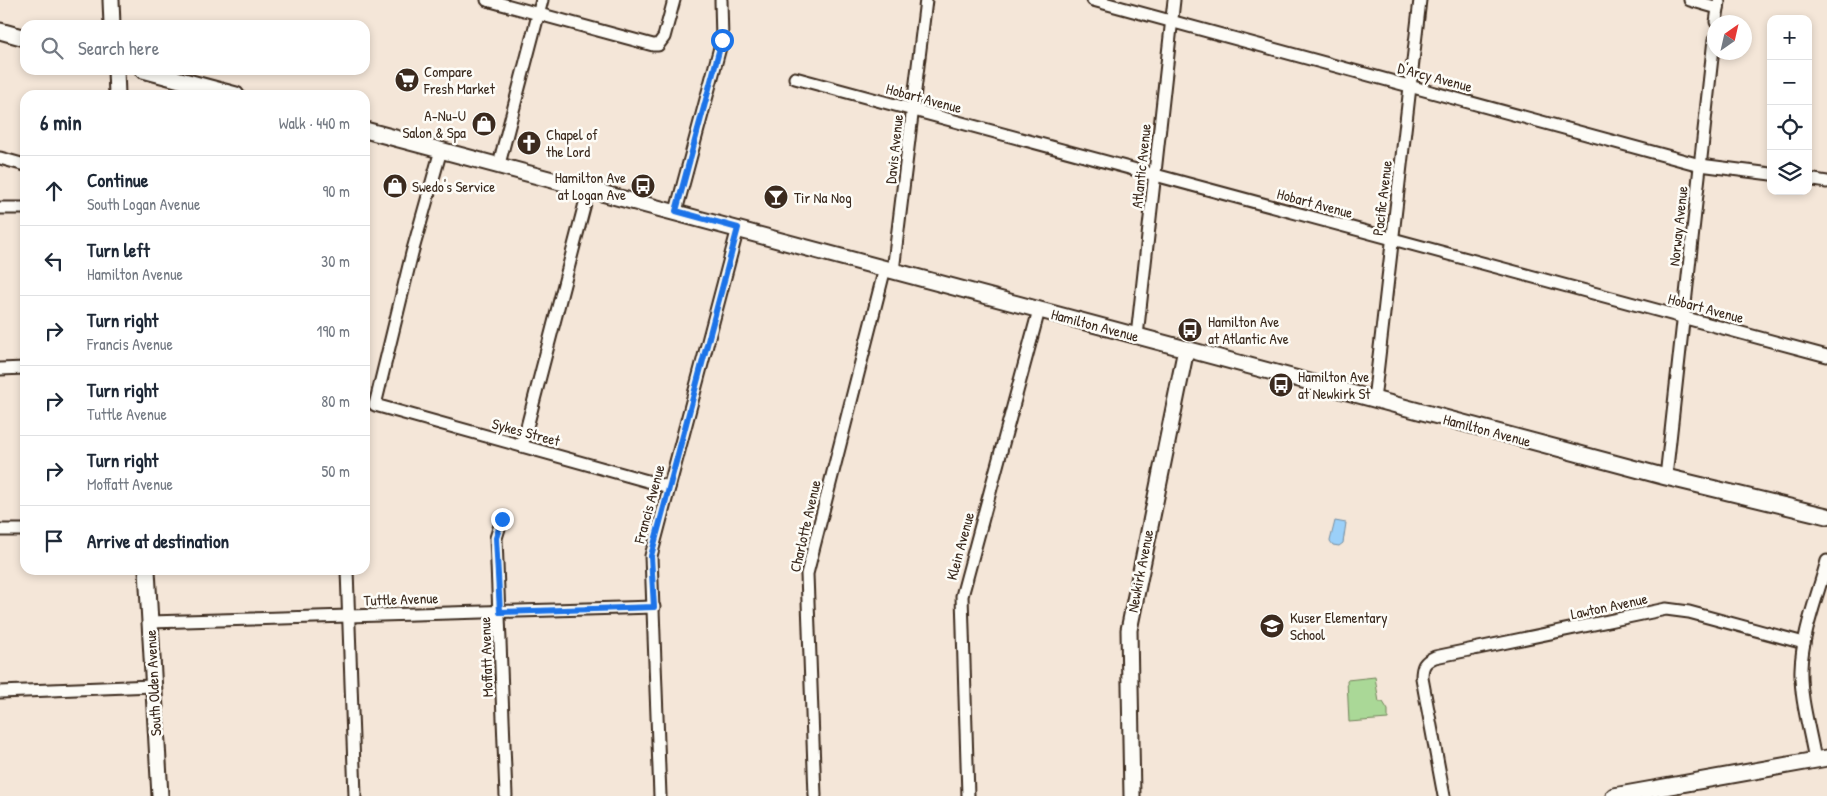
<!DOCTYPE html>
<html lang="en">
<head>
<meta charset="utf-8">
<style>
  body { margin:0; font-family:"Patrick Hand",sans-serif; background:#f6f6f7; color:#1f2937 }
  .controls { position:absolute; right:15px; top:15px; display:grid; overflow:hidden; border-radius:10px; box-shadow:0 2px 8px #0003 }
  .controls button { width:45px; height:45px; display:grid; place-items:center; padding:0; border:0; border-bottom:1px solid #e0e1e3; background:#fff; color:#1f2937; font:25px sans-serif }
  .compass { position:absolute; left:1707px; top:15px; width:45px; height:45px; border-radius:50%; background:#fff; box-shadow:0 2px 8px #0003; rotate:34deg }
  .stop { position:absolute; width:15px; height:15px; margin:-11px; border:4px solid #1a73e8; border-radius:50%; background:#fff }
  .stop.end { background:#1a73e8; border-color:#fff; box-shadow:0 1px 5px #0008 }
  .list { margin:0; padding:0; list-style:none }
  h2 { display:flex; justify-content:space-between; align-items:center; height:65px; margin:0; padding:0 20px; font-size:21px }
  h2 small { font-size:16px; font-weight:400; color:#747a83 }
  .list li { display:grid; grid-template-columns:32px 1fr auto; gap:15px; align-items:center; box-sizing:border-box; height:70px; padding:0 20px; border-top:1px solid #e0e1e3 }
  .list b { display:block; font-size:19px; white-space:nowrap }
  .list p { margin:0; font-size:16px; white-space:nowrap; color:#747a83 }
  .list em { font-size:16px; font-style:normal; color:#747a83 }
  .icon { flex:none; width:28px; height:28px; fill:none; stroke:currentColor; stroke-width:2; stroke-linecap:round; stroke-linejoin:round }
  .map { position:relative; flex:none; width:1827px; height:796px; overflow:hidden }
  .search { position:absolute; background:#fff; box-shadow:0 2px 8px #0003; left:20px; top:20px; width:350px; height:55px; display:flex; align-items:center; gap:12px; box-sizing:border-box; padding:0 18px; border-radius:15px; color:#747a83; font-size:19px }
  .panel { position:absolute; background:#fff; box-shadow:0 2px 8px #0003; left:20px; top:90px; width:350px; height:485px; border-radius:15px }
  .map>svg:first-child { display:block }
  .green { fill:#aad897; stroke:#72815a }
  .water { fill:#9bd0f9; stroke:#758ea1 }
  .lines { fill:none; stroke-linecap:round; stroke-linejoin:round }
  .street-casing { stroke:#3b2a1e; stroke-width:15 }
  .secondary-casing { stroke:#3b2a1e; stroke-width:19 }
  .street { stroke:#fdfcf7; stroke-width:11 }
  .secondary { stroke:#fdfcf7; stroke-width:15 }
  .route { stroke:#1a73e8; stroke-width:6 }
  .labels { text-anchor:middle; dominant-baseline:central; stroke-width:5; stroke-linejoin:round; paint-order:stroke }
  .poi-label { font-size:15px; fill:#3b2a1e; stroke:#fdfcf7; text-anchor:start }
  .street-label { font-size:15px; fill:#3b2a1e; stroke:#fdfcf7 }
</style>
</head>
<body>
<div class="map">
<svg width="1827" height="796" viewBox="0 0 1827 796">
  <rect width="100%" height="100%" fill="#f4e6d8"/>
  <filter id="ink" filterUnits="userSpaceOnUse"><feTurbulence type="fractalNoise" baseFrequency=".02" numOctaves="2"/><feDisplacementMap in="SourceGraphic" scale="10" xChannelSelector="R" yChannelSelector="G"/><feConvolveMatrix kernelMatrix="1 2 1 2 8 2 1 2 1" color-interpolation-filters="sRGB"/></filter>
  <g filter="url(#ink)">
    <path class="green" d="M1375,677L1379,702H1383L1388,710V719L1349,722L1347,680Z"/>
    <path class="water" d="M1335,521L1346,523L1343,543L1339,546L1333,545L1330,541Z"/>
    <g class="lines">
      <defs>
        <g id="street">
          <path d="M487,0L653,45H658L664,37L674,0"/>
          <path d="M1093,0L1700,165L1771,174"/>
          <path d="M1690,0L1718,8"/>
          <path d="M1716,22L1719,2"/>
          <path d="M795,78L1827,356"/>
          <path d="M441,150L412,253L375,405L669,487"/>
          <path d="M0,158L25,165"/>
          <path d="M499,164L542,0"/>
          <path d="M1808,179L1827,182"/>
          <path d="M0,208H25"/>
          <path d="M676,211L722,40L721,0"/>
          <path d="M893,271L926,0"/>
          <path d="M1137,336L1174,0"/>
          <path d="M0,369L25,368"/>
          <path d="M1374,400L1420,0"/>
          <path d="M522,446L589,188"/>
          <path d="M1666,477L1714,39"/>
          <path d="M502,519L496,538L506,796"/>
          <path d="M0,530H25"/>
          <path d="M347,570L355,796"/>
          <path d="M150,622L654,607"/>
          <path d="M0,692L153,686"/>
          <path d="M1815,760C1810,730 1800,699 1801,669C1802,633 1818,595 1827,561"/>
          <path d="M660,796L651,556L738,228"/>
          <path d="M815,796L807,574L885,268"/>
          <path d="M968,796L962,596L1039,310"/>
          <path d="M1444,796L1422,678C1422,666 1424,662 1435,657L1666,609L1689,612L1804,643"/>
        </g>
        <g id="secondary">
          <path d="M111,0L112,25"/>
          <path d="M0,31L25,38"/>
          <path d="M116,70L117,95"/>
          <path d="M143,70L236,95"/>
          <path d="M365,130L1666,477L1827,516"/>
          <path d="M147,570L160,796"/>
          <path d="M1132,796L1129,630L1186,349"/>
          <path d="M1614,796L1827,758"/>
        </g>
      </defs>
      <use href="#street" class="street-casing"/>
      <use href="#secondary" class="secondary-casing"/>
      <use href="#street" class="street"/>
      <use href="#secondary" class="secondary"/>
    </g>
  </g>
  <g class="lines" filter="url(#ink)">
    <path class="route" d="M502,519L496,538L500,612L654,607L651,556L738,228L676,211L722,40"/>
  </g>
  <defs>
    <symbol id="supermarket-disc" viewBox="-11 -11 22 22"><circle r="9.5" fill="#3b2a1e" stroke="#fdfcf7"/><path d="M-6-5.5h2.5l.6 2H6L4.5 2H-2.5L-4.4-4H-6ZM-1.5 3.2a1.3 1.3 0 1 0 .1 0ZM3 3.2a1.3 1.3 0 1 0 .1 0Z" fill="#fff"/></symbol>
    <symbol id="shop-disc" viewBox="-11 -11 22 22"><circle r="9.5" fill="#3b2a1e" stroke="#fdfcf7"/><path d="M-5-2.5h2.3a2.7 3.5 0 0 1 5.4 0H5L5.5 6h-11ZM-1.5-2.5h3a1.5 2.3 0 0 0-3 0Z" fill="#fff"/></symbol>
    <symbol id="church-disc" viewBox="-11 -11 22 22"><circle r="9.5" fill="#3b2a1e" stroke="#fdfcf7"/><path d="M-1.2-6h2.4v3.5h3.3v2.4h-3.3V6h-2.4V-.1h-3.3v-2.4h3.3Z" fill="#fff"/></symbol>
    <symbol id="bus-disc" viewBox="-11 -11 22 22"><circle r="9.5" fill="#3b2a1e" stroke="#fdfcf7"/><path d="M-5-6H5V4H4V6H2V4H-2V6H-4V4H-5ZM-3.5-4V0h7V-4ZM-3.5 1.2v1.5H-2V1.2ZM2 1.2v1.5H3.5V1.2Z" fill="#fff"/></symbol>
    <symbol id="bar-disc" viewBox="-11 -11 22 22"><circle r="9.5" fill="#3b2a1e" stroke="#fdfcf7"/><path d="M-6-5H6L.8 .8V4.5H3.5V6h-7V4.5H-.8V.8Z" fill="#fff"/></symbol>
    <symbol id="school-disc" viewBox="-11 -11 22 22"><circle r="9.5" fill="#3b2a1e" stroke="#fdfcf7"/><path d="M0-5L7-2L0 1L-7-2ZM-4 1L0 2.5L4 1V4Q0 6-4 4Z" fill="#fff"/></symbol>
  </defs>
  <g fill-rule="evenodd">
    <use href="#supermarket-disc" x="393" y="66" width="28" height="28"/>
    <use href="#shop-disc" x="470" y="110" width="28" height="28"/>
    <use href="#church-disc" x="515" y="129" width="28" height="28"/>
    <use href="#shop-disc" x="381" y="172" width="28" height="28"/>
    <use href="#bus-disc" x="629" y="172" width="28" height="28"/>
    <use href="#bar-disc" x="762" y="183" width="28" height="28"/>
    <use href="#bus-disc" x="1176" y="316" width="28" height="28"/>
    <use href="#bus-disc" x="1267" y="371" width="28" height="28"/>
    <use href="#school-disc" x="1258" y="612" width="28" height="28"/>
  </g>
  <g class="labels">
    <g class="poi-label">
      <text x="424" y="71">Compare<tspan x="424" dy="17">Fresh Market</tspan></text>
      <text x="466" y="115" text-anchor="end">A-Nu-U<tspan x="466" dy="17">Salon &amp; Spa</tspan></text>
      <text x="546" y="134">Chapel of<tspan x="546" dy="17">the Lord</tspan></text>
      <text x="626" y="177" text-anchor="end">Hamilton Ave<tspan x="626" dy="17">at Logan Ave</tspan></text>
      <text x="412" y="186">Swedo's Service</text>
      <text x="794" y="197">Tir Na Nog</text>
      <text x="1208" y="321">Hamilton Ave<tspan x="1208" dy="17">at Atlantic Ave</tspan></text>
      <text x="1298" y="376">Hamilton Ave<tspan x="1298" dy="17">at Newkirk St</tspan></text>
      <text x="1290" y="617">Kuser Elementary<tspan x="1290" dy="17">School</tspan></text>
    </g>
    <g class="street-label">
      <text transform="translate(1435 77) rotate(15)">D'Arcy Avenue</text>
      <text transform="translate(924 98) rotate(15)">Hobart Avenue</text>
      <text transform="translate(894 149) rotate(-84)">Davis Avenue</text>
      <text transform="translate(1141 166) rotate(-84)">Atlantic Avenue</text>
      <text transform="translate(1382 198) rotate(-83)">Pacific Avenue</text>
      <text transform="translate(1315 203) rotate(15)">Hobart Avenue</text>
      <text transform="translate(1678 226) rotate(-84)">Norway Avenue</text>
      <text transform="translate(1706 308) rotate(15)">Hobart Avenue</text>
      <text transform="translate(1095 325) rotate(15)">Hamilton Avenue</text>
      <text transform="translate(1487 430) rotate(15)">Hamilton Avenue</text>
      <text transform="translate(526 432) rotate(15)">Sykes Street</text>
      <text transform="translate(649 504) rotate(-75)">Francis Avenue</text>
      <text transform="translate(805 526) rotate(-77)">Charlotte Avenue</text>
      <text transform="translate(960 546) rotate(-75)">Klein Avenue</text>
      <text transform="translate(1140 571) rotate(-79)">Newkirk Avenue</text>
      <text transform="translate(401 599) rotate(-2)">Tuttle Avenue</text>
      <text transform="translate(1609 606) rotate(-12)">Lawton Avenue</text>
      <text transform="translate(486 657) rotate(-92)">Moffatt Avenue</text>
      <text transform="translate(153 683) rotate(-93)">South Olden Avenue</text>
    </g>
  </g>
</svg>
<div class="controls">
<button>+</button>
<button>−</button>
<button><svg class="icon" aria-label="locate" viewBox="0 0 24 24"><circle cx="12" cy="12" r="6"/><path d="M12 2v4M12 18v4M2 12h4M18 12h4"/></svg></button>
<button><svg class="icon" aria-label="layers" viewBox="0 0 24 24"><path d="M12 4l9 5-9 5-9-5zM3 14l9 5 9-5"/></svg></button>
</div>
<svg class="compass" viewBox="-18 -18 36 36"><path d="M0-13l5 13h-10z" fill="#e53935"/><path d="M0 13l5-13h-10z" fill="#747a83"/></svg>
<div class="stop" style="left:722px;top:40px"></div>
<div class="stop end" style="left:502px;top:519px"></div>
<div class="search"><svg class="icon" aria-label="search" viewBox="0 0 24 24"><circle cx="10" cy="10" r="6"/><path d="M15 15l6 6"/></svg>Search here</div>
<section class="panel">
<h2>6 min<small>Walk · 440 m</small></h2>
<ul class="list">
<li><svg class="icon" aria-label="ahead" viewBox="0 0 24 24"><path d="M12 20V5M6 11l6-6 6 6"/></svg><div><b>Continue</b><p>South Logan Avenue</p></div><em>90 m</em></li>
<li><svg class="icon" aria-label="left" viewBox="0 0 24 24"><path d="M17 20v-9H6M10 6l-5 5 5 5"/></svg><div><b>Turn left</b><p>Hamilton Avenue</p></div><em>30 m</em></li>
<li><svg class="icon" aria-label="right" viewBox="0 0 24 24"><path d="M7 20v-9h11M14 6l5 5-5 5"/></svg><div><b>Turn right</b><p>Francis Avenue</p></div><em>190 m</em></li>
<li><svg class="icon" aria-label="right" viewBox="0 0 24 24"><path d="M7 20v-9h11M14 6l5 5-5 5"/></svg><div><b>Turn right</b><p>Tuttle Avenue</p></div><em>80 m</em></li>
<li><svg class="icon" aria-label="right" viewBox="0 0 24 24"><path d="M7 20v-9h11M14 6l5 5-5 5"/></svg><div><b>Turn right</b><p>Moffatt Avenue</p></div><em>50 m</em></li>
<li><svg class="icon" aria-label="arrive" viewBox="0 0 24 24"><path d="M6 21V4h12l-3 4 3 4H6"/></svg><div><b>Arrive at destination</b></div></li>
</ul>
</section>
</div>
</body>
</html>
